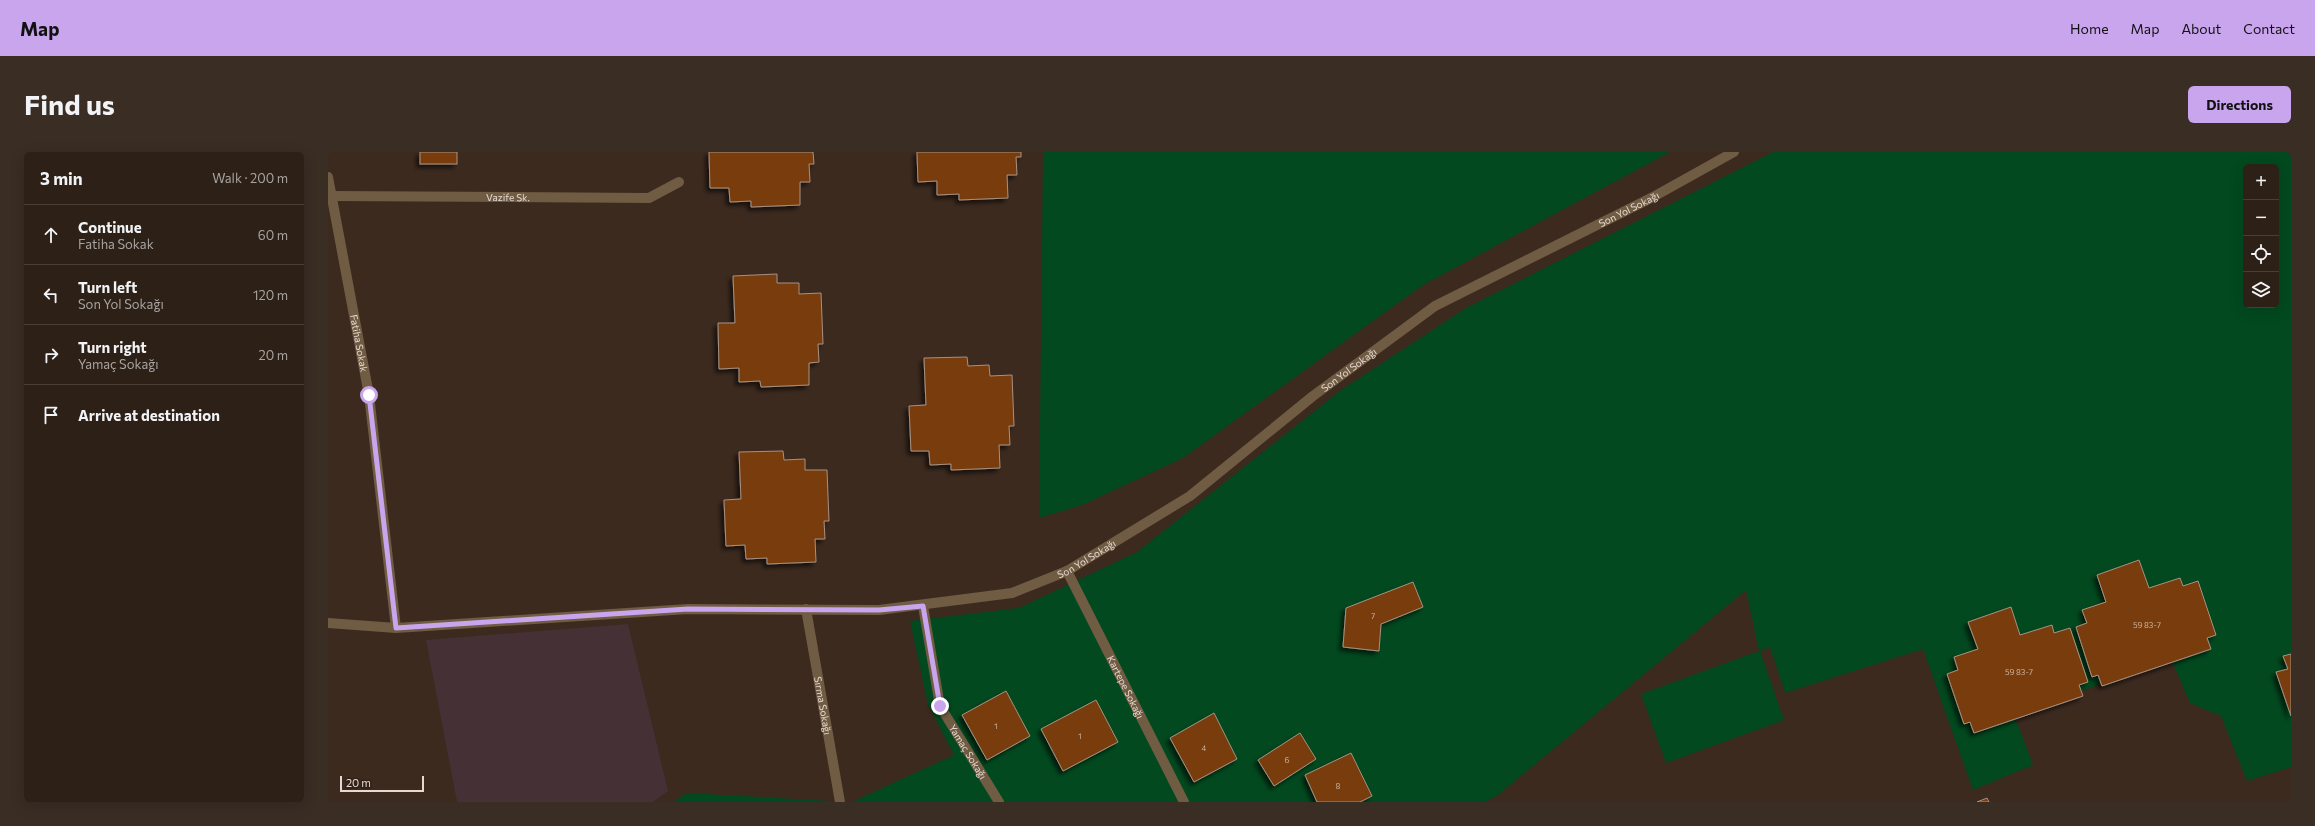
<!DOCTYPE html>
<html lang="en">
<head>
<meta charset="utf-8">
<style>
  body { margin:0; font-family:Commissioner,sans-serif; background:#392d24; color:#f1f3f6 }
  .controls { position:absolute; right:12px; top:12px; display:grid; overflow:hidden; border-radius:6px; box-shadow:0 4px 16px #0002 }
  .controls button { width:36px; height:36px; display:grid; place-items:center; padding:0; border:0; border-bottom:1px solid #483e36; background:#2d2017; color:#f1f3f6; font:20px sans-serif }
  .scale { position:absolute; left:12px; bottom:10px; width:84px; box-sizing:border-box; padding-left:4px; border:2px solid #e5d9d2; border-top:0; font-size:11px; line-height:14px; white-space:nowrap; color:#e5d9d2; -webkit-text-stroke:3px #322116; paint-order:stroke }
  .stop { position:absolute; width:12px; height:12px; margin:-9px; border:3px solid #c9a5ee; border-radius:50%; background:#fff }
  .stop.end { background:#c9a5ee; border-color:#fff; box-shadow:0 1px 4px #0008 }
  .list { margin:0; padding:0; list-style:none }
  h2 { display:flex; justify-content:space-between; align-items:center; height:52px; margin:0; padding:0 16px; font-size:17px }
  h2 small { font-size:13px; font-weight:400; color:#a7a3a1 }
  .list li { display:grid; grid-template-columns:26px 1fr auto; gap:12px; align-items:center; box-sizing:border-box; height:60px; padding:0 16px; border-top:1px solid #483e36 }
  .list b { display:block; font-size:15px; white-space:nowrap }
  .list p { margin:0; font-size:13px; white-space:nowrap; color:#a7a3a1 }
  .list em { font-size:13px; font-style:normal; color:#a7a3a1 }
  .icon { flex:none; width:22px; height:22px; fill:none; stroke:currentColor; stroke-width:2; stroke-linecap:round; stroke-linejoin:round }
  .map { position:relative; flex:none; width:1963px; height:650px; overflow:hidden; border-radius:6px }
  header { display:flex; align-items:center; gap:24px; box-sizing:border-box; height:56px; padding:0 20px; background:#c9a5ee; color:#111 }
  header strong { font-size:19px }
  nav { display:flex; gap:22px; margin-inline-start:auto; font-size:14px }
  .intro { display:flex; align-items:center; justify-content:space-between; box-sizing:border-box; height:96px; padding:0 24px }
  h1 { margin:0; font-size:28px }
  .button { padding:10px 18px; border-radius:6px; background:#c9a5ee; color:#111; font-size:14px; font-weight:700 }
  main { display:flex; gap:24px; padding:0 24px }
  aside { flex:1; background:#2d2017; border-radius:6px; box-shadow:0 4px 16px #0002 }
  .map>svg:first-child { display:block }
  .industrial { fill:#443035 }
  .green { fill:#02491f; fill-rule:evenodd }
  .building { fill:#793c0b; stroke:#a79183; filter:url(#shadow) }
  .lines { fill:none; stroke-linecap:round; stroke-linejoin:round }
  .street { stroke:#705b43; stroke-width:10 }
  .route { stroke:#c9a5ee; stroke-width:5 }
  .labels { text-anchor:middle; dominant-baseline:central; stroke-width:4; stroke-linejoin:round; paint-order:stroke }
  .number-label { font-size:8px; fill:#cab2a0 }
  .street-label { font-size:10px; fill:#e5d9d2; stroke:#322116 }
</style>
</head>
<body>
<header>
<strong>Map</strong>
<nav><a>Home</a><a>Map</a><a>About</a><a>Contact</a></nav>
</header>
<div class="intro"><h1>Find us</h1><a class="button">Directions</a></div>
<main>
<aside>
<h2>3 min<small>Walk · 200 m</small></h2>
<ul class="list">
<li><svg class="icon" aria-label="ahead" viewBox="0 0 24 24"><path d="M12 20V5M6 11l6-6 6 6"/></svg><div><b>Continue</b><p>Fatiha Sokak</p></div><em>60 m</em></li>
<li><svg class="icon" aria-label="left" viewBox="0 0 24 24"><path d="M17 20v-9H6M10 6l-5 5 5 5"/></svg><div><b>Turn left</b><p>Son Yol Sokağı</p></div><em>120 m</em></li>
<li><svg class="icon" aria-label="right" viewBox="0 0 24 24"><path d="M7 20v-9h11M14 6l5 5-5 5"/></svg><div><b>Turn right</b><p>Yamaç Sokağı</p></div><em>20 m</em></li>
<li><svg class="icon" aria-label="arrive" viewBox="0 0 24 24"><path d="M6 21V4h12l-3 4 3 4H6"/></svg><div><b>Arrive at destination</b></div></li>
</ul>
</aside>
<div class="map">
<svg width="1963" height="650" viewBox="0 0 1963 650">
  <defs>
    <filter id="shadow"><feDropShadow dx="-3.5" dy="3.5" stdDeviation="2" flood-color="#0009"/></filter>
  </defs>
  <rect width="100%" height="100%" fill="#3c2a1f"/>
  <path class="industrial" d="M300,472L340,639L325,650H129L98,488Z"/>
  <g class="green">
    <path d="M715,0H1342L1095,133L855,306L754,353L711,366Z"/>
    <path d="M1445,0H1963V615L1919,629L1893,564L1862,551L1843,507L1686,563L1705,613L1645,638L1595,497L1457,541L1442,495L1432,499L1456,568L1338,611L1313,542L1431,499L1418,438L1170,643L1157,650H524L626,603L600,553L582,469L691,456L809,400L1013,238L1138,156ZM1918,15H1948V153H1918Z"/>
    <path d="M359,641L522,650H345Z"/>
  </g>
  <g class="building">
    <rect x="92" y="0" width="37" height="12"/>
    <path d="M381,0H485L486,12H481L482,30H472V53L423,55V49L402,50L401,36H382Z"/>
    <path d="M589,0H693V5H688L689,23H679L680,46L631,48V42L609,43V29L590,30Z"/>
    <path d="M449,122V131H471V142L493,141L495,192H490L491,210L481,211V233L433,235L432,229L411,230V216L391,217L390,171H407L405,124Z"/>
    <path d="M639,205L640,214L661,213L662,224L684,223L686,274H681L682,293H671L672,316L623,318V312L602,313L601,299H583L581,254L598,253L596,206Z"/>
    <path d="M455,299L456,308L477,307V318H499L501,369H496L497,387H487L488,410L439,412V406L418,407L417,393L398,394L396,348L413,347L411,300Z"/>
    <path d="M1811,408L1821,436L1852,426L1855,434L1870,429L1888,483L1879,486L1883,497L1774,534L1770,523L1764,525L1748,475L1759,471L1754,458L1778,450L1769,423Z"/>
    <path d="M1085,430L1095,455L1053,472L1051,499L1015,495L1018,456Z"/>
    <path d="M1683,455L1692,483L1724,473L1726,481L1742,476L1760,530L1751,533L1755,544L1646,581L1642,570L1636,572L1619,522L1630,518L1626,505L1650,497L1640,470Z"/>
    <path d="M1963,502V564L1948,520L1960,517L1955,504Z"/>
    <path d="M678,539L702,584L659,608L634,563Z"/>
    <path d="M768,548L790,590L735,619L713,577Z"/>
    <path d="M886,561L909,607L866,630L842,586Z"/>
    <path d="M972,581L988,607L946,634L930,608Z"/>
    <path d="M1023,601L1044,644L1032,650H989L977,623Z"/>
    <path d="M1659,646L1661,650H1649Z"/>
  </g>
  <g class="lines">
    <g class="street">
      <path id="s1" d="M0,25L41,243L68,476"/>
      <path id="s2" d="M4,44L321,46L351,30"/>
      <path id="s3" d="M739,419L856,650"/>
      <path id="s4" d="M595,454L612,554L671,650"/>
      <path id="s5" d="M478,457L512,650"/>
      <path id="s6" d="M0,471L68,476L360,457L551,458L684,441L739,419L862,344L985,244L1107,154L1325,45L1406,0"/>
    </g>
  </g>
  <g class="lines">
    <path class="route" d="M41,243L68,476L360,457L551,458L595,454L612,554"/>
  </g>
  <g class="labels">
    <g class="number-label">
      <text x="1045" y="464">7</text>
      <text x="1819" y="473">59 83-7</text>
      <text x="1691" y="520">59 83-7</text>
      <text x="668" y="574">1</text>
      <text x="752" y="584">1</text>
      <text x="876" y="596">4</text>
      <text x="959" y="608">6</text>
      <text x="1010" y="634">8</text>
    </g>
    <g class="street-label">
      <text stroke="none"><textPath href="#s2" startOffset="176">Vazife Sk.</textPath></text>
      <text stroke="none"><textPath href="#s6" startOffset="1416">Son Yol Sokağı</textPath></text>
      <text stroke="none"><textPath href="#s1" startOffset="169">Fatiha Sokak</textPath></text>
      <text stroke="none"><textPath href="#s6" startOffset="1092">Son Yol Sokağı</textPath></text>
      <text stroke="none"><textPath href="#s6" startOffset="768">Son Yol Sokağı</textPath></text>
      <text stroke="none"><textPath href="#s3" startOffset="130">Kartepe Sokağı</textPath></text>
      <text stroke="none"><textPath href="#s5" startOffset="98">Sırma Sokağı</textPath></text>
      <text stroke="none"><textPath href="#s4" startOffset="155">Yamaç Sokağı</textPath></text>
    </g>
  </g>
</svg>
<div class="controls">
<button>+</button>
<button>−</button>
<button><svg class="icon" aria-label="locate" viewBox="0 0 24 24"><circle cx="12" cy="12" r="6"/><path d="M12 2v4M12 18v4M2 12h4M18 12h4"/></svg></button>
<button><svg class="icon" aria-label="layers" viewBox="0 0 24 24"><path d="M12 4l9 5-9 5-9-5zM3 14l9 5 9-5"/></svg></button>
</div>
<div class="scale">20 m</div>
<div class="stop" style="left:41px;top:243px"></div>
<div class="stop end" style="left:612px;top:554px"></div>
</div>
</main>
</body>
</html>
